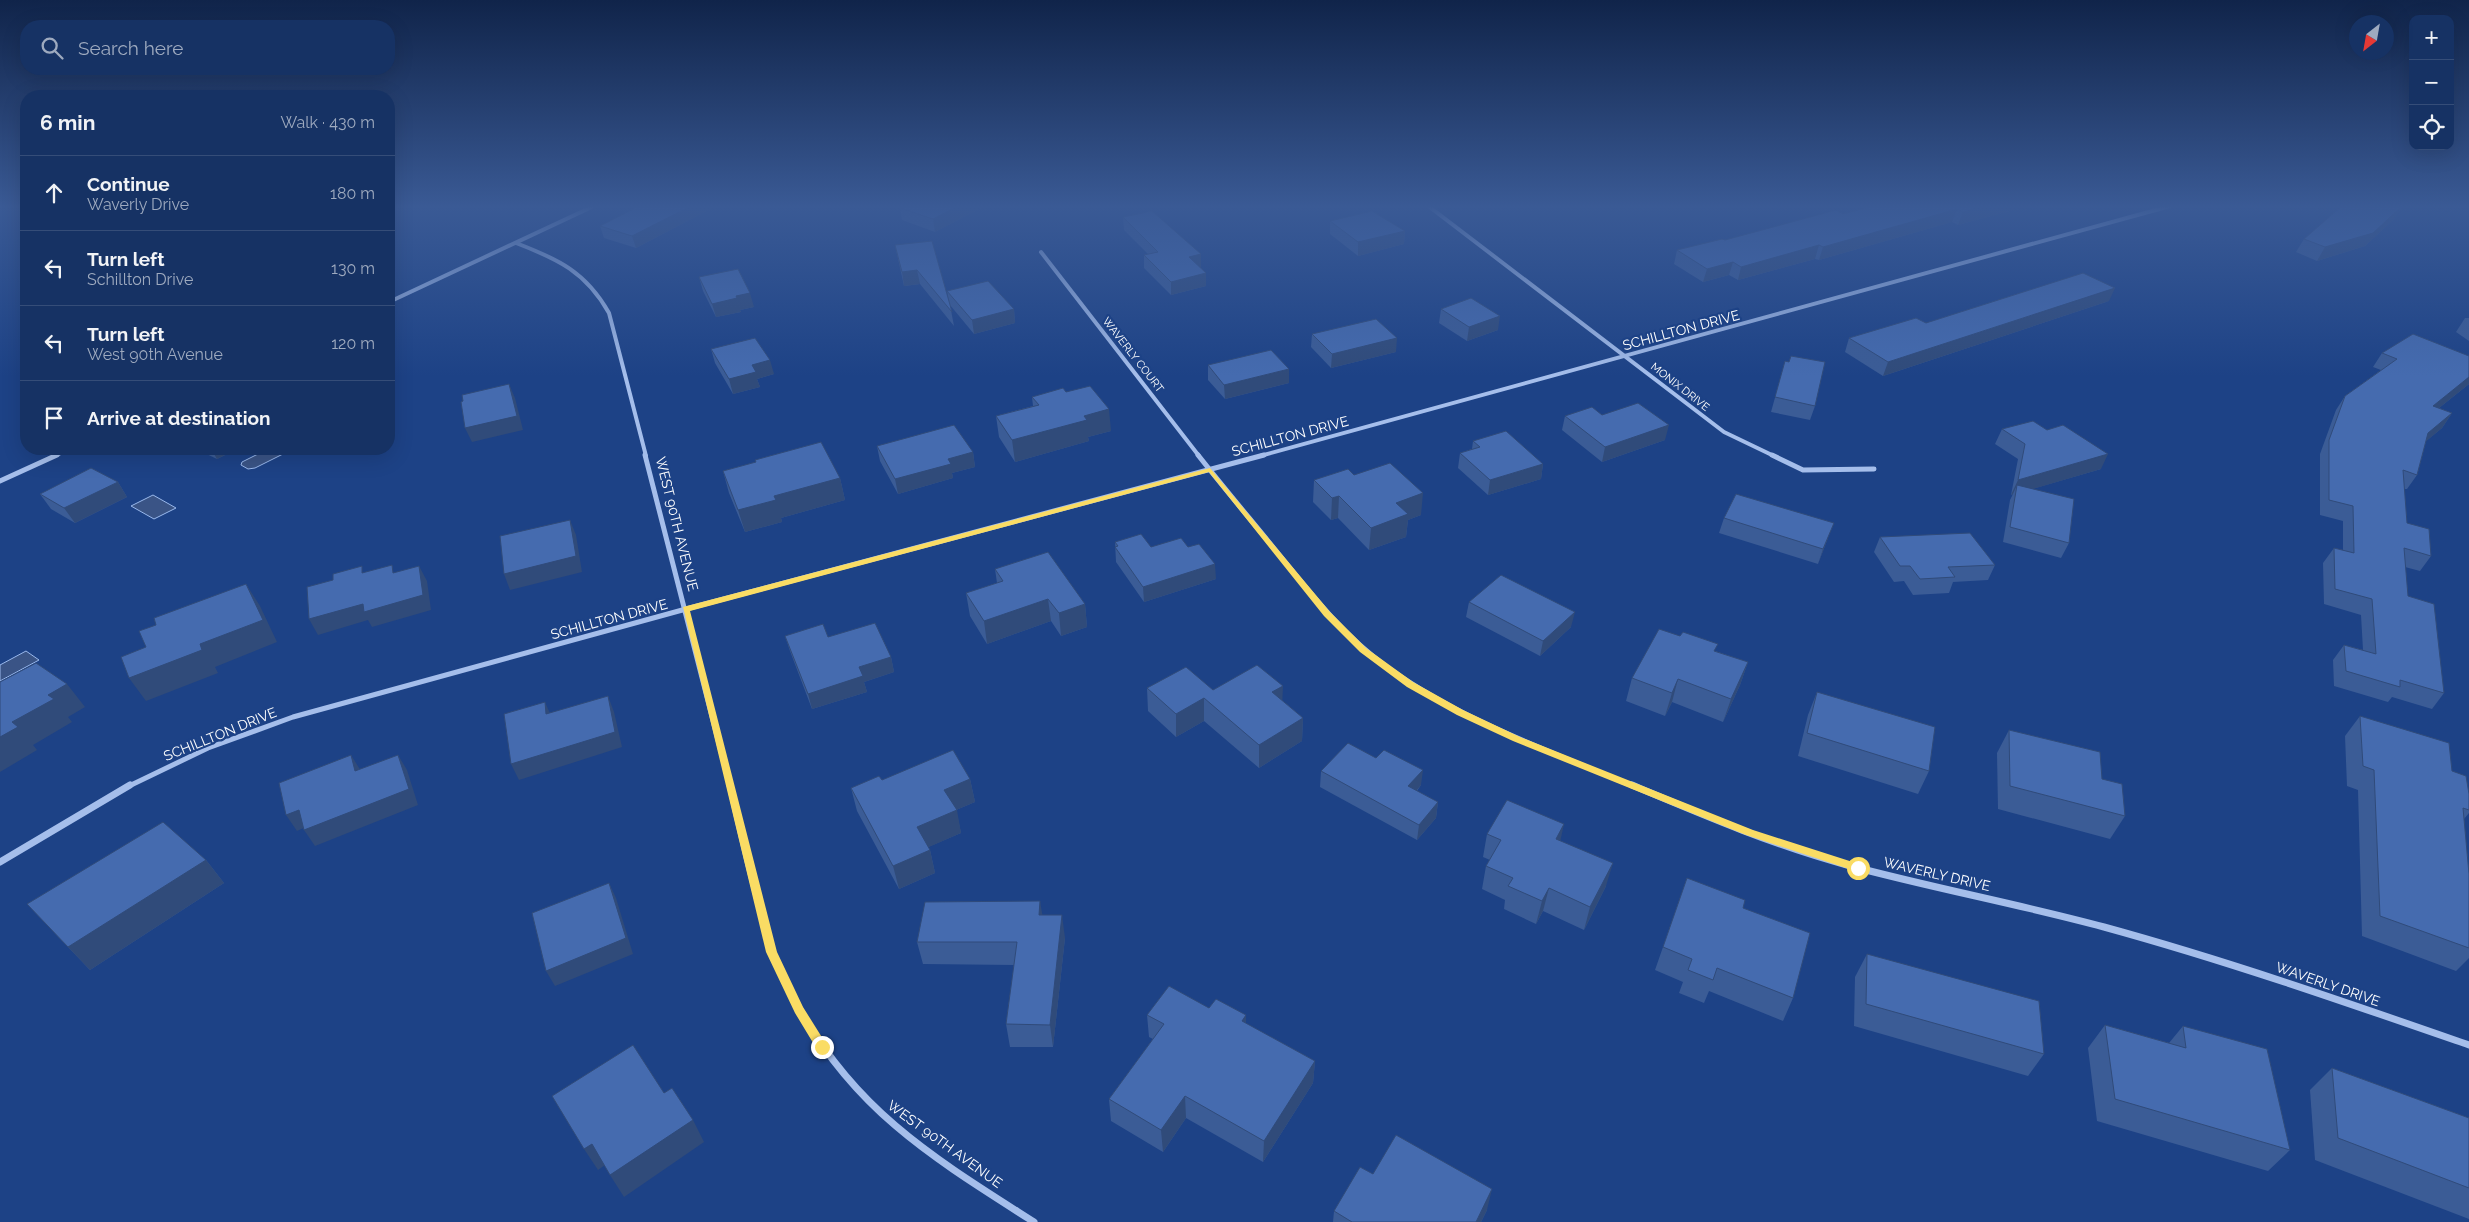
<!DOCTYPE html>
<html lang="en">
<head>
<meta charset="utf-8">
<style>
  body { margin:0; font-family:Raleway,sans-serif; background:#1f3a6a; color:#f1f3f6 }
  .controls { position:absolute; right:15px; top:15px; display:grid; overflow:hidden; border-radius:10px; box-shadow:0 5px 20px #0002 }
  .controls button { width:45px; height:45px; display:grid; place-items:center; padding:0; border:0; border-bottom:1px solid #354d78; background:#163264; color:#f1f3f6; font:25px sans-serif }
  .compass { position:absolute; left:2349px; top:15px; width:45px; height:45px; border-radius:50%; background:#163264; box-shadow:0 5px 20px #0002; rotate:211deg }
  .stop { position:absolute; width:15px; height:15px; margin:-11px; border:4px solid #fadc64; border-radius:50%; background:#fff }
  .stop.end { background:#fadc64; border-color:#fff; box-shadow:0 1px 5px #0008 }
  .list { margin:0; padding:0; list-style:none }
  h2 { display:flex; justify-content:space-between; align-items:center; height:65px; margin:0; padding:0 20px; font-size:21px }
  h2 small { font-size:16px; font-weight:400; color:#9eaabf }
  .list li { display:grid; grid-template-columns:32px 1fr auto; gap:15px; align-items:center; box-sizing:border-box; height:75px; padding:0 20px; border-top:1px solid #354d78 }
  .list b { display:block; font-size:19px; white-space:nowrap }
  .list p { margin:0; font-size:16px; white-space:nowrap; color:#9eaabf }
  .list em { font-size:16px; font-style:normal; color:#9eaabf }
  .icon { flex:none; width:28px; height:28px; fill:none; stroke:currentColor; stroke-width:2; stroke-linecap:round; stroke-linejoin:round }
  .map { position:relative; flex:none; width:2469px; height:1222px; overflow:hidden }
  .search { position:absolute; background:#163264; box-shadow:0 5px 20px #0002; left:20px; top:20px; width:375px; height:55px; display:flex; align-items:center; gap:12px; box-sizing:border-box; padding:0 18px; border-radius:20px; color:#9eaabf; font-size:19px }
  .panel { position:absolute; background:#163264; box-shadow:0 5px 20px #0002; left:20px; top:90px; width:375px; height:365px; border-radius:20px }
  .map>svg:first-child { display:block }
  .water { fill:#3a5486; stroke:#99b8ec }
  .lines { fill:none; stroke-linecap:round; stroke-linejoin:round }
  .street-far2 { stroke:#a5beeb; stroke-width:4 }
  .street-far1 { stroke:#a5beeb; stroke-width:5 }
  .street { stroke:#a5beeb; stroke-width:7 }
  .wall { fill:#3b5c96 }
  .shaded-wall { fill:#304b7a }
  .building { fill:#456baf; stroke:#304b7a }
  .route { fill:#fadc64 }
  .labels { text-anchor:middle; dominant-baseline:central; stroke-width:4.5; stroke-linejoin:round; paint-order:stroke }
  .far-street-label { font-size:11px; fill:#fff; stroke:#1d4286 }
  .street-label { font-size:14px; fill:#fff; stroke:#1d4286 }
</style>
</head>
<body>
<div class="map">
<svg width="2469" height="1222" viewBox="0 0 2469 1222">
  <rect width="100%" height="100%" fill="#1d4286"/>
  <g class="water">
    <path d="M268,449H293L255,468L248,469L241,465L242,462Z"/>
    <path d="M153,495L176,508L154,519L131,506Z"/>
    <path d="M26,651L39,660L0,681V665Z"/>
  </g>
  <g class="lines">
    <g class="street-far2">
      <path d="M1427,205L1724,432L1774,456"/>
      <path d="M516,243C558,259 586,272 609,313L646,456"/>
      <path d="M1041,252L1199,456"/>
      <path d="M389,302L596,205"/>
      <path d="M54,456L70,449"/>
      <path d="M1260,456L2174,205"/>
    </g>
    <g class="street-far1">
      <path d="M645,455L730,787"/>
      <path d="M1198,455C1224,488 1251,520 1277,552C1311,594 1343,635 1387,667C1462,721 1550,751 1635,787"/>
      <path d="M1772,455L1803,470L1874,469"/>
      <path d="M0,481L57,455"/>
      <path d="M127,787L208,748L293,717L686,609L1264,455"/>
    </g>
    <g class="street">
      <path d="M730,785C743,840 755,896 772,950C778,970 789,990 799,1008C857,1113 937,1160 1034,1222"/>
      <path d="M1632,785C1703,815 1773,845 1847,865C1932,888 2019,904 2104,927C2228,961 2348,1003 2469,1045"/>
      <path d="M0,862L130,785"/>
    </g>
  </g>
  <g class="wall">
    <path d="M641,205H718L636,248L604,238L600,226Z"/>
    <path d="M1877,205H2016L2014,206L2013,210L1958,225L1952,222L1819,260L1815,259L1738,280L1729,275L1703,282L1674,264L1677,250L1725,240L1843,214Z"/>
    <path d="M2402,206L2394,219L2365,246L2317,261L2296,252L2304,239Z"/>
    <path d="M900,208H981L935,232L902,220Z"/>
    <path d="M1123,217L1201,268L1206,273V286L1171,295L1144,268V255L1148,254L1124,230Z"/>
    <path d="M1330,221L1405,231L1404,244L1358,256L1330,234Z"/>
    <path d="M895,245L949,302L947,291L1014,309L1015,323L974,334L950,305L954,326L920,284L904,286Z"/>
    <path d="M699,277L754,307L740,310L741,312L716,317L703,291Z"/>
    <path d="M2109,301L1883,376L1845,352L1849,338L1926,323Z"/>
    <path d="M1441,309L1498,330L1467,341L1439,323Z"/>
    <path d="M2465,318H2469V341L2456,332Z"/>
    <path d="M1312,334L1396,352L1331,368L1311,347Z"/>
    <path d="M711,349L774,374L757,379L760,387L733,394L715,363Z"/>
    <path d="M2382,353L2469,384L2439,408L2452,413L2442,428L2426,441L2417,475L2407,489H2404L2407,523L2431,556L2420,571L2405,567L2408,596L2444,693L2432,709L2392,697L2388,702L2334,686L2333,660L2344,645L2363,650L2361,615L2324,604L2323,563L2334,548L2343,550V521L2320,515V454L2336,410L2345,396L2381,370L2373,367Z"/>
    <path d="M1208,365L1289,369V383L1225,399L1208,380Z"/>
    <path d="M1781,376L1815,406L1810,420L1771,412Z"/>
    <path d="M1066,392L1111,431L1088,437L1089,441L1015,462L999,437L996,416L1033,406L1032,397Z"/>
    <path d="M1602,415L1665,440L1602,462L1562,430L1565,416Z"/>
    <path d="M2002,429L2101,469L2032,489L2069,543L2061,558L2003,542L2010,500L2013,494L2011,495L2018,459L1995,444Z"/>
    <path d="M1473,441L1543,464L1541,479L1488,495L1458,468L1460,453L1472,449Z"/>
    <path d="M877,446L973,452L975,467L952,473L953,478L898,494L880,461Z"/>
    <path d="M196,449H237L217,459Z"/>
    <path d="M755,460L840,478L845,500L781,518L782,522L745,532L729,493L723,471L756,462Z"/>
    <path d="M1354,475L1421,515L1408,520L1406,537L1369,550L1338,518L1331,520L1313,502L1314,480Z"/>
    <path d="M118,482L127,497L75,523L51,509L40,494Z"/>
    <path d="M1724,518L1828,538L1818,564L1719,533Z"/>
    <path d="M1880,537L1995,565L1988,580L1953,582L1949,593L1913,595L1904,581L1894,582L1874,552Z"/>
    <path d="M1115,542L1151,547H1188L1216,579L1144,602L1116,562Z"/>
    <path d="M995,569L1085,604L1087,627L1061,636L1051,621L987,644L970,616L966,593L997,583Z"/>
    <path d="M1469,602L1571,627L1540,656L1466,617Z"/>
    <path d="M785,636L828,637L891,657L894,672L864,682L867,692L812,709L790,651Z"/>
    <path d="M1715,651L1748,662L1740,685L1723,722L1672,702L1665,716L1626,701L1632,678Z"/>
    <path d="M1147,688L1213,690L1283,701L1303,718L1302,741L1259,768L1204,721L1176,737L1148,711Z"/>
    <path d="M1817,692L1929,771L1918,794L1798,756L1808,715Z"/>
    <path d="M2360,716L2452,771L2469,794V813L2464,819L2469,874V958L2456,971L2362,936L2358,790L2347,786L2345,736Z"/>
    <path d="M2009,730L2102,779L2125,816L2110,839L1998,809L1997,753Z"/>
    <path d="M1321,771L1421,785L1417,791L1438,802L1436,818L1417,840L1320,787Z"/>
    <path d="M970,779L975,802L956,810L961,833L928,847L930,850L935,873L899,889L857,811L851,788L882,780Z"/>
    <path d="M1487,834L1560,841L1606,886L1584,930L1543,911L1536,924L1504,909L1505,900L1482,889L1486,866L1490,860L1483,857Z"/>
    <path d="M206,860L224,883L90,970L27,904Z"/>
    <path d="M1687,878L1743,908L1793,998L1783,1021L1709,991L1704,1003L1679,993L1683,982L1655,970Z"/>
    <path d="M1042,915L1065,938L1053,1047H1010L1006,1024L1014,965L923,964L917,942Z"/>
    <path d="M1867,954L2044,1054L2028,1076L1854,1026L1855,977Z"/>
    <path d="M1209,1008L1246,1024L1315,1061L1313,1083L1263,1162L1186,1118L1163,1152L1111,1121L1109,1099L1153,1039L1149,1037L1147,1015Z"/>
    <path d="M2105,1025L2169,1043L2183,1026L2290,1150L2268,1171L2097,1121L2088,1048Z"/>
    <path d="M2332,1068L2469,1118V1219L2315,1160L2310,1090Z"/>
    <path d="M1373,1174L1487,1210L1481,1222H1333L1334,1211Z"/>
  </g>
  <g class="shaded-wall">
    <path d="M693,205H718L636,248L632,236Z"/>
    <path d="M960,205H981V208L935,232L933,219Z"/>
    <path d="M1987,205H2016L2014,206L2013,210L1958,225L1963,212Z"/>
    <path d="M2402,206L2394,219L2365,246L2317,261L2325,247Z"/>
    <path d="M1957,209L1952,222L1819,260L1823,247Z"/>
    <path d="M1405,231L1404,244L1358,256V242Z"/>
    <path d="M1819,245L1815,259L1738,280L1741,267Z"/>
    <path d="M1201,254V268L1189,270V257Z"/>
    <path d="M1733,262L1729,275L1703,282L1707,269Z"/>
    <path d="M917,270L920,284L904,286L902,272Z"/>
    <path d="M1206,273V286L1171,295V282Z"/>
    <path d="M2115,288L2109,301L1883,376L1888,362Z"/>
    <path d="M750,293L754,307L740,310L741,312L716,317L712,304L736,296Z"/>
    <path d="M1014,309L1015,323L974,334L972,320Z"/>
    <path d="M1500,316L1498,330L1467,341L1469,327Z"/>
    <path d="M1397,338L1396,352L1331,368L1332,354Z"/>
    <path d="M770,360L774,374L757,379L760,387L733,394L729,379L752,365Z"/>
    <path d="M1289,369V383L1225,399L1224,385Z"/>
    <path d="M2469,377V384L2424,420L2433,406Z"/>
    <path d="M509,384L515,398L523,430L472,442L465,428Z"/>
    <path d="M1109,409L1111,431L1088,437L1089,441L1015,462L1012,440L1084,416Z"/>
    <path d="M2452,413L2442,428L2418,448L2428,433Z"/>
    <path d="M1669,425L1665,440L1602,462L1605,447Z"/>
    <path d="M211,449H237L217,459Z"/>
    <path d="M973,452L975,467L952,473L953,478L898,494L895,479L948,459Z"/>
    <path d="M2108,454L2101,469L2016,494L2017,485L2013,494L2011,495L2018,480Z"/>
    <path d="M1543,464L1541,479L1488,495L1490,480Z"/>
    <path d="M840,478L845,500L781,518L782,522L745,532L738,510L774,496Z"/>
    <path d="M118,482L127,497L75,523L64,508Z"/>
    <path d="M1423,493L1421,515L1408,520L1406,537L1369,550L1371,528L1396,503Z"/>
    <path d="M1339,496L1338,518L1331,520L1332,498Z"/>
    <path d="M570,520L576,535L582,572L510,590L504,574Z"/>
    <path d="M1834,523L1828,538L1818,564L1823,549Z"/>
    <path d="M1215,564L1216,579L1144,602L1143,587Z"/>
    <path d="M419,566L427,581L431,610L372,627L368,620L318,635L309,619Z"/>
    <path d="M246,584L260,606L277,642L215,667L218,673L146,701L129,678L200,644Z"/>
    <path d="M1048,599L1051,621L987,644L984,621Z"/>
    <path d="M1085,604L1087,627L1061,636L1059,613Z"/>
    <path d="M1575,612L1571,627L1540,656L1543,641Z"/>
    <path d="M891,657L894,672L864,682L867,692L812,709L808,694L859,667Z"/>
    <path d="M1748,662L1740,685L1723,722L1731,699Z"/>
    <path d="M1678,679L1672,702L1665,716L1672,693Z"/>
    <path d="M67,684L85,707L68,717L72,722L33,745L37,750L0,772V737L12,722L48,695Z"/>
    <path d="M1283,686L1282,709L1272,692Z"/>
    <path d="M608,696L614,712L622,747L519,780L511,764Z"/>
    <path d="M1204,698V721L1176,737V714Z"/>
    <path d="M545,702L552,718L546,714Z"/>
    <path d="M1303,718L1302,741L1259,768V745Z"/>
    <path d="M351,755L361,771H355Z"/>
    <path d="M398,755L407,770L418,805L315,846L304,830Z"/>
    <path d="M1423,770L1421,785L1407,802L1408,786Z"/>
    <path d="M970,779L975,802L949,813L944,790Z"/>
    <path d="M1438,802L1436,818L1417,840L1419,825Z"/>
    <path d="M299,810L310,825L297,831L286,815Z"/>
    <path d="M957,810L961,833L922,850L917,827Z"/>
    <path d="M1564,824L1559,847L1556,839Z"/>
    <path d="M930,850L935,873L899,889L893,866Z"/>
    <path d="M206,860L224,883L90,970L68,947Z"/>
    <path d="M1613,863L1606,886L1584,930L1590,907Z"/>
    <path d="M609,883L616,898L633,954L555,986L546,971Z"/>
    <path d="M1549,888L1543,911L1536,924L1542,901Z"/>
    <path d="M1040,901L1044,924L1039,915Z"/>
    <path d="M1062,915L1065,938L1053,1047L1050,1025Z"/>
    <path d="M1246,1015V1038L1242,1021Z"/>
    <path d="M1315,1061L1313,1083L1263,1162L1264,1141Z"/>
    <path d="M1185,1096L1186,1118L1163,1152L1161,1130Z"/>
    <path d="M693,1120L704,1142L624,1197L610,1175Z"/>
    <path d="M592,1144L605,1165L598,1170L584,1149Z"/>
    <path d="M1492,1189L1487,1210L1481,1222H1476Z"/>
  </g>
  <g class="building">
    <path d="M641,205H693L632,236L600,226Z"/>
    <path d="M904,205H960L933,219L900,208Z"/>
    <path d="M1877,205H1987L1963,212L1957,209L1823,247L1819,245L1741,267L1733,262L1707,269L1677,250L1722,239L1725,240L1836,210L1843,214Z"/>
    <path d="M2343,205H2400L2402,206L2373,233L2325,247L2304,239Z"/>
    <path d="M1152,211L1201,254L1189,257L1206,273L1171,282L1144,255L1158,252L1123,217Z"/>
    <path d="M1372,211L1405,231L1358,242L1330,221Z"/>
    <path d="M932,241L952,312L917,270L902,272L895,245Z"/>
    <path d="M738,269L750,293L736,296L737,298L712,304L699,277Z"/>
    <path d="M2083,273L2115,288L1888,362L1849,338L1916,318L1926,323Z"/>
    <path d="M988,281L1014,309L972,320L947,291Z"/>
    <path d="M1471,298L1500,316L1469,327L1441,309Z"/>
    <path d="M1376,319L1397,338L1332,354L1312,334Z"/>
    <path d="M2413,334L2469,356V377L2433,406L2452,413L2428,433L2417,475L2403,470L2407,523L2429,529L2431,556L2404,548L2408,596L2434,604L2444,693L2400,680V687L2346,671L2344,645L2376,654L2372,599L2335,589L2334,548L2354,553L2353,506L2329,500V440L2345,396L2397,359L2382,353Z"/>
    <path d="M755,338L770,360L752,365L756,372L729,379L711,349Z"/>
    <path d="M1271,350L1289,369L1224,385L1208,365Z"/>
    <path d="M1791,356L1825,362L1815,406L1775,397L1785,361L1789,362Z"/>
    <path d="M509,384L517,416L465,428L461,402L463,401L462,395Z"/>
    <path d="M1090,386L1109,409L1084,416L1087,420L1012,440L996,416L1039,405L1032,397L1063,388L1066,392Z"/>
    <path d="M1638,403L1669,425L1605,447L1565,416L1592,407L1602,415Z"/>
    <path d="M2033,421L2047,430L2063,425L2108,454L2018,480L2025,444L2002,429Z"/>
    <path d="M954,425L973,452L948,459L951,464L895,479L877,446Z"/>
    <path d="M1506,431L1543,464L1490,480L1460,453L1480,447L1473,441Z"/>
    <path d="M821,442L840,478L774,496L776,500L738,510L723,471L756,462L755,460Z"/>
    <path d="M1390,463L1423,493L1396,503L1408,514L1371,528L1339,496L1332,498L1314,480L1348,469L1354,475Z"/>
    <path d="M91,468L118,482L64,508L40,494Z"/>
    <path d="M2017,485L2074,499L2069,543L2010,527Z"/>
    <path d="M1736,494L1834,523L1823,549L1724,518Z"/>
    <path d="M570,520L576,556L504,574L500,536Z"/>
    <path d="M1970,533L1995,565L1948,567L1955,577L1920,579L1910,566H1900L1880,537Z"/>
    <path d="M1141,534L1151,547L1181,538L1188,547L1199,544L1215,564L1143,587L1115,547L1118,546L1115,542Z"/>
    <path d="M1048,552L1085,604L1059,613L1048,599L984,621L966,593L1003,581L995,569Z"/>
    <path d="M392,565L393,573L419,566L423,595L364,612L363,604L309,619L307,587L333,580V574L362,566V573Z"/>
    <path d="M1501,575L1575,612L1543,641L1469,602Z"/>
    <path d="M246,584L263,620L200,644L202,650L129,678L121,657L146,647L139,631L156,625L154,618Z"/>
    <path d="M875,623L891,657L859,667L863,676L808,694L785,636L823,624L828,637Z"/>
    <path d="M1659,629L1680,636L1683,632L1718,644L1714,651L1748,662L1731,699L1678,679L1672,693L1632,678Z"/>
    <path d="M36,663L67,684L48,695L54,699L12,722L18,727L0,737V682Z"/>
    <path d="M1257,665L1283,686L1272,692L1303,718L1259,745L1204,698L1176,714L1147,688L1186,667L1213,690Z"/>
    <path d="M1817,692L1935,727L1929,771L1807,733Z"/>
    <path d="M608,696L615,732L511,764L504,714L545,702L546,714Z"/>
    <path d="M2360,716L2449,743L2452,771L2466,776L2469,794V810L2463,808L2469,874V948L2380,916L2374,770L2363,766Z"/>
    <path d="M2009,730L2100,752L2102,779L2122,784L2125,816L2010,786Z"/>
    <path d="M1348,743L1376,758L1384,750L1423,770L1408,786L1438,802L1419,825L1321,771Z"/>
    <path d="M953,750L970,779L944,790L957,810L917,827L930,850L893,866L851,788L879,776L882,780Z"/>
    <path d="M351,755L355,771L398,755L409,789L304,830L299,810L286,815L279,783Z"/>
    <path d="M1507,800L1564,824L1556,839L1613,863L1590,907L1549,888L1542,901L1508,886L1513,878L1486,866L1501,840L1487,834Z"/>
    <path d="M163,822L206,860L68,947L27,904Z"/>
    <path d="M1687,878L1745,900L1743,908L1810,933L1793,998L1717,968L1713,980L1688,970L1692,959L1663,947Z"/>
    <path d="M609,883L626,938L546,971L532,913Z"/>
    <path d="M1040,901L1039,915H1062L1050,1025L1006,1024L1017,942H917L925,902Z"/>
    <path d="M1867,954L2039,1001L2044,1054L1866,1004Z"/>
    <path d="M1169,986L1209,1008L1216,999L1246,1015L1242,1021L1315,1061L1264,1141L1185,1096L1161,1130L1109,1099L1164,1024L1147,1015Z"/>
    <path d="M2105,1025L2186,1048L2183,1026L2267,1049L2290,1150L2115,1099Z"/>
    <path d="M633,1045L664,1093L672,1088L693,1120L610,1175L592,1144L584,1149L552,1096Z"/>
    <path d="M2332,1068L2469,1118V1188L2338,1138Z"/>
    <path d="M1396,1135L1492,1189L1476,1222H1352L1334,1211L1360,1167L1373,1174Z"/>
  </g>
  <linearGradient id="sky" x2="0" y2="1"><stop stop-color="#10244a"/><stop offset="0.55" stop-color="#3a5a95"/><stop offset="1" stop-color="#3a5a95" stop-opacity="0"/></linearGradient>
  <rect width="2469" height="376" fill="url(#sky)"/>
  <path class="route" d="M1210,468L1330,612L1366,648L1413,682L1463,710L1520,737L1753,830L1862,865V871L1858,872L1746,835L1513,741L1457,715L1407,687L1360,652L1324,616L1209,472L690,611L777,952L803,1007L828,1047L822,1052L818,1051L795,1013L766,952L683,607Z"/>
  <g class="labels">
    <g class="far-street-label">
      <text transform="translate(1133 355) rotate(52)">WAVERLY COURT</text>
      <text transform="translate(1680 387) rotate(38)">MONIX DRIVE</text>
    </g>
    <g class="street-label">
      <text transform="translate(1681 330) rotate(-15)">SCHILLTON DRIVE</text>
      <text transform="translate(1290 436) rotate(-15)">SCHILLTON DRIVE</text>
      <text transform="translate(677 524) rotate(76)">WEST 90TH AVENUE</text>
      <text transform="translate(609 619) rotate(-15)">SCHILLTON DRIVE</text>
      <text transform="translate(220 734) rotate(-22)">SCHILLTON DRIVE</text>
      <text transform="translate(1937 874) rotate(13)">WAVERLY DRIVE</text>
      <text transform="translate(2328 984) rotate(19)">WAVERLY DRIVE</text>
      <text transform="translate(945 1144) rotate(36)">WEST 90TH AVENUE</text>
    </g>
  </g>
</svg>
<div class="controls">
<button>+</button>
<button>−</button>
<button><svg class="icon" aria-label="locate" viewBox="0 0 24 24"><circle cx="12" cy="12" r="6"/><path d="M12 2v4M12 18v4M2 12h4M18 12h4"/></svg></button>
</div>
<svg class="compass" viewBox="-18 -18 36 36"><path d="M0-13l5 13h-10z" fill="#e53935"/><path d="M0 13l5-13h-10z" fill="#9eaabf"/></svg>
<div class="stop" style="left:1858px;top:868px"></div>
<div class="stop end" style="left:822px;top:1047px"></div>
<div class="search"><svg class="icon" aria-label="search" viewBox="0 0 24 24"><circle cx="10" cy="10" r="6"/><path d="M15 15l6 6"/></svg>Search here</div>
<section class="panel">
<h2>6 min<small>Walk · 430 m</small></h2>
<ul class="list">
<li><svg class="icon" aria-label="ahead" viewBox="0 0 24 24"><path d="M12 20V5M6 11l6-6 6 6"/></svg><div><b>Continue</b><p>Waverly Drive</p></div><em>180 m</em></li>
<li><svg class="icon" aria-label="left" viewBox="0 0 24 24"><path d="M17 20v-9H6M10 6l-5 5 5 5"/></svg><div><b>Turn left</b><p>Schillton Drive</p></div><em>130 m</em></li>
<li><svg class="icon" aria-label="left" viewBox="0 0 24 24"><path d="M17 20v-9H6M10 6l-5 5 5 5"/></svg><div><b>Turn left</b><p>West 90th Avenue</p></div><em>120 m</em></li>
<li><svg class="icon" aria-label="arrive" viewBox="0 0 24 24"><path d="M6 21V4h12l-3 4 3 4H6"/></svg><div><b>Arrive at destination</b></div></li>
</ul>
</section>
</div>
</body>
</html>
